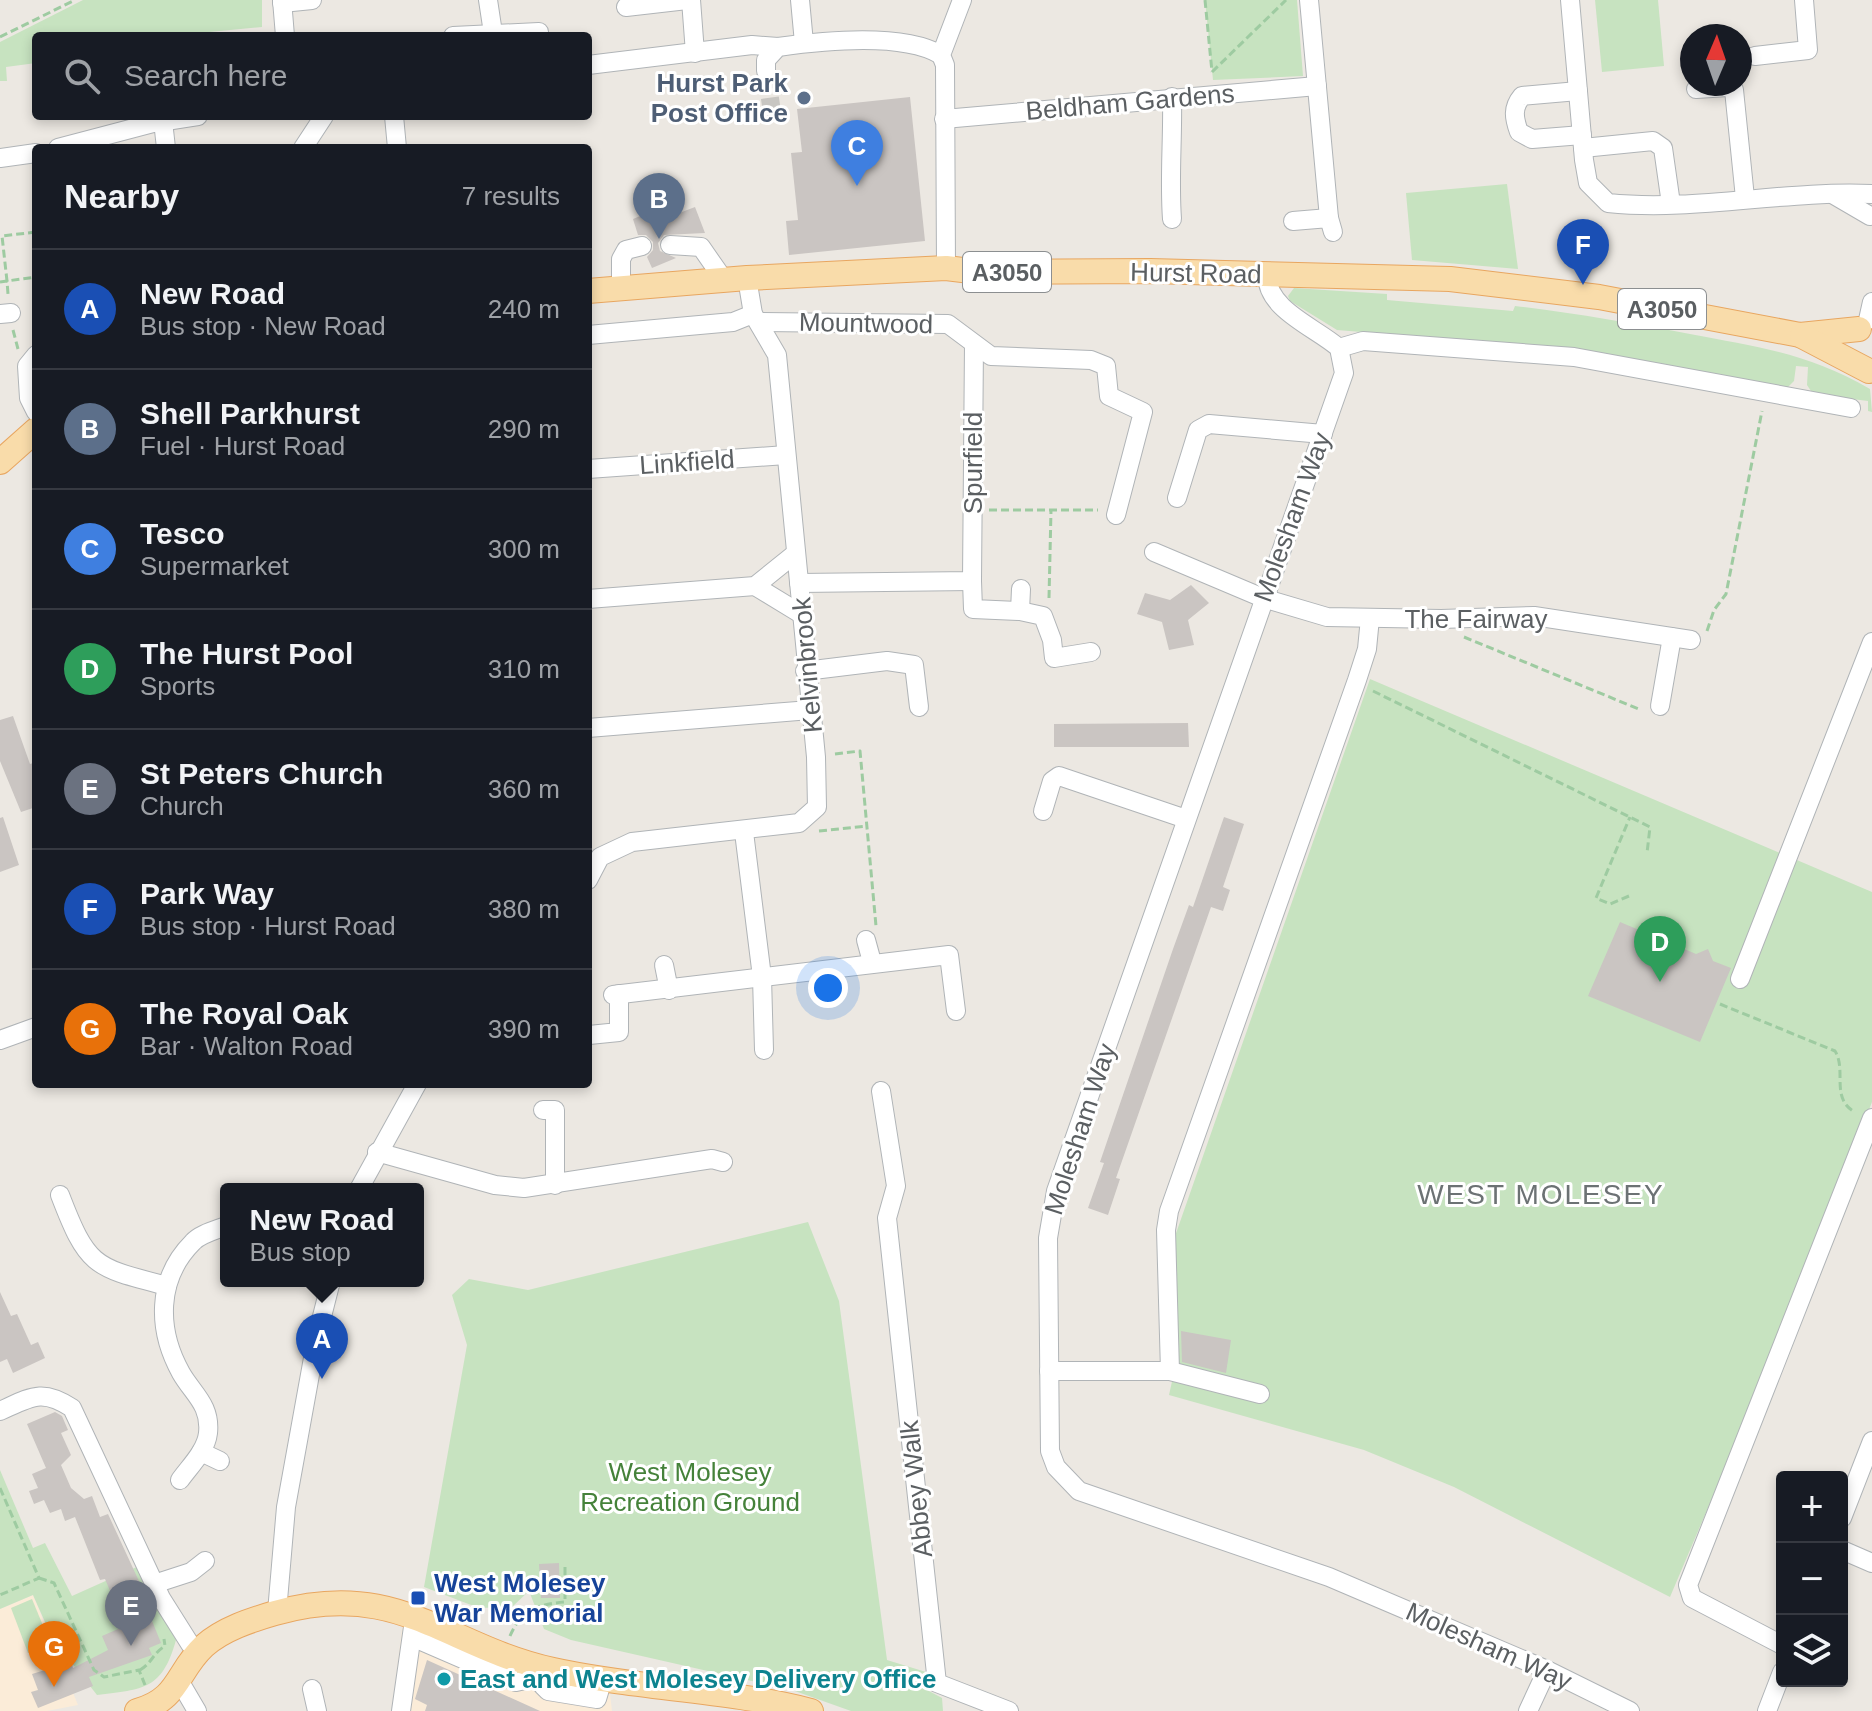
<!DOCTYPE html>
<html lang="en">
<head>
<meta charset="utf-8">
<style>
  body { margin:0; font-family:Helvetica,sans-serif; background:#20242c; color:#f1f3f6 }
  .controls { position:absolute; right:24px; bottom:24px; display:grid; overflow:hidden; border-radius:8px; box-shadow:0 4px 12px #0003 }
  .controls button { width:72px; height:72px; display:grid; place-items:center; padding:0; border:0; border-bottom:2px solid #363941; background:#171b24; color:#f1f3f6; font:40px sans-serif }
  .compass { position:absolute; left:1680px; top:24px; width:72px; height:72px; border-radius:50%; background:#171b24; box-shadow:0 4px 12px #0003; rotate:2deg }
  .you { position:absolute; left:828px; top:988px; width:28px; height:28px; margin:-20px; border:6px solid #fff; border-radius:50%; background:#1a73e8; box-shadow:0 0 0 12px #1a73e833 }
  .badge { display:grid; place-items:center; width:52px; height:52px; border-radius:50%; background:#b45309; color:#fff; font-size:26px; font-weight:700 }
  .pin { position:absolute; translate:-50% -66px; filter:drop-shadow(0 2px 4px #0008) }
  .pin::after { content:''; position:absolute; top:42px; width:28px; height:24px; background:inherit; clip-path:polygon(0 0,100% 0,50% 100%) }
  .popup { position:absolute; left:220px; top:1183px; width:204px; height:104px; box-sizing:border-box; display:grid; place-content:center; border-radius:8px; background:#171b24; filter:drop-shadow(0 2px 6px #0005); font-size:26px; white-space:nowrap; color:#9ea1a6 }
  .popup b { font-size:30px; color:#f1f3f6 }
  .popup::after { content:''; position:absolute; left:50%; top:100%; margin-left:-16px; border:16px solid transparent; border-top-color:#171b24 }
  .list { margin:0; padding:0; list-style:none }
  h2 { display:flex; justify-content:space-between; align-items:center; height:104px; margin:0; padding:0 32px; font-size:34px }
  h2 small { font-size:26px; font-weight:400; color:#9ea1a6 }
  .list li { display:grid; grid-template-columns:52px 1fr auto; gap:24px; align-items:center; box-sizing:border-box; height:120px; padding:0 32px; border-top:2px solid #363941 }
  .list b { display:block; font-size:30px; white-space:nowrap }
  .list p { margin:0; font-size:26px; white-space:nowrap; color:#9ea1a6 }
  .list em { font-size:26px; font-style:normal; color:#9ea1a6 }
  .icon { flex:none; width:44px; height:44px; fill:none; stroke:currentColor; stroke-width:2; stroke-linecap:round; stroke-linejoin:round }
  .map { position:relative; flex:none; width:1872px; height:1711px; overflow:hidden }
  .search { position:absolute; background:#171b24; box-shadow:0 4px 12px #0003; left:32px; top:32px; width:560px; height:88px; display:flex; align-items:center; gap:20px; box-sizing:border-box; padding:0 28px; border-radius:8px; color:#9ea1a6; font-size:30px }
  .panel { position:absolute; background:#171b24; box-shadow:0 4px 12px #0003; left:32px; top:144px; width:560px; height:944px; border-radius:8px }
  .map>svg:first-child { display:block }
  .commercial { fill:#fbecd8 }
  .green { fill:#c7e3c0 }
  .building { fill:#cac5c2 }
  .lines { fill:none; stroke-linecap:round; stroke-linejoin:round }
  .minor-tunnel { stroke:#c8c6c2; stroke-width:18; stroke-dasharray:18 9; stroke-linecap:butt }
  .minor-casing { stroke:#b0b4b7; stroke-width:20 }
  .major-casing { stroke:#e8a660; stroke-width:26 }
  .path { stroke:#9ecba1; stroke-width:3; stroke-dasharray:8 4; stroke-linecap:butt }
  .minor { stroke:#fff; stroke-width:18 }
  .major { stroke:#f9dcaa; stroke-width:24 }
  .service-dot { fill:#5c6f8a; stroke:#fff; stroke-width:3 }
  .transit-dot { fill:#1a4fb4; stroke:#fff; stroke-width:3 }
  .culture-dot { fill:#0f9aa8; stroke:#fff; stroke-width:3 }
  .labels { text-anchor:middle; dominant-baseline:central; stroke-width:6; stroke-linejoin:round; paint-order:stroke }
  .shield { fill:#fff; stroke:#8c8f91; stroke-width:2 }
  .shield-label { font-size:24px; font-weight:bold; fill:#5b5f62 }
  .service-label { font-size:26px; font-weight:bold; fill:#4e5e75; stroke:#fff; text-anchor:end }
  .street-label { font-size:26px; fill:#5b5f62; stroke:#fff }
  .park-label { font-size:26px; fill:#45823a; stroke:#fff }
  .transit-label { font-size:26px; font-weight:bold; fill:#164399; stroke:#fff; text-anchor:start }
  .culture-label { font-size:26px; font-weight:bold; fill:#0d838f; stroke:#fff; text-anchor:start }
  .neighbourhood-label { font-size:28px; letter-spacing:2px; fill:#6c7274; stroke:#fff }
</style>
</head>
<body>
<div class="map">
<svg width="1872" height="1711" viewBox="0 0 1872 1711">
  <rect width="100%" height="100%" fill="#ece8e2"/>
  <g class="commercial">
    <path d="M33,1595L78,1705L47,1711H0V1609Z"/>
    <path d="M403,1621L528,1677L610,1694L612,1711H392Z"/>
  </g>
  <g class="green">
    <path d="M83,0H262V27L168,36H36V63L6,67L7,81H0V42Z"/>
    <path d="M1205,0H1297L1303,76L1213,80Z"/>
    <path d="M1595,0H1658L1664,66L1602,72Z"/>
    <path d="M1507,184L1518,269L1412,260L1406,193Z"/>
    <path d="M1294,288L1387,294V300L1513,311L1515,306C1574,313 1631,323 1690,334C1758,347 1808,353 1870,389L1872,412L1868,411V401L1813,394L1807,385L1808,367L1796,366L1794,381L1786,389L1557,348L1337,330L1290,301L1288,296Z"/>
    <path d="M1370,679L1872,892V1102L1773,1355L1670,1597L1454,1487L1364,1450L1169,1395L1173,1377L1174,1239Z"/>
    <path d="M808,1222L839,1301L887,1660L926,1672L927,1690L942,1698L943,1711H851L792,1690L571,1640L544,1629L529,1591L512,1607L479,1608L424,1587L467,1345L452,1295L469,1279L528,1290Z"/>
    <path d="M0,1470L33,1548L45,1543L72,1596L139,1566L176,1640C162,1690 144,1689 97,1695L71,1662L64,1665L33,1595L0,1609Z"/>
    <path d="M32,1599L51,1645L28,1653L11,1608Z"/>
  </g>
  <g class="building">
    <path d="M910,97L925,241L789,255L786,221L798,220L791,153L802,152L797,109Z"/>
    <path d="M695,207L705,233L664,235L658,243L660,251L676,258L652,268L647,257L653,250V242L646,235H638L633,219L657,209L661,220Z"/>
    <path d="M1191,585L1209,603L1188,620L1194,645L1169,650L1162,622L1137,614L1145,593L1170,600Z"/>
    <path d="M13,716L30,764L36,762V807L21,812L0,761V720Z"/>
    <path d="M1188,723L1189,747H1054V724Z"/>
    <path d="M3,817L19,865L0,872V818Z"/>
    <path d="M1224,817L1244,824L1223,887L1230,890L1223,911L1211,907L1116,1178L1120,1179L1108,1215L1088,1208L1104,1163L1100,1162L1173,949L1189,905L1193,907Z"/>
    <path d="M1620,922L1696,954L1708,949L1713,961L1731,968L1700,1042L1588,996Z"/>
    <path d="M0,1292L11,1316L17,1314L31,1345L38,1342L45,1358L13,1373L7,1359L0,1362Z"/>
    <path d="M1181,1331L1231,1340L1226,1373L1182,1362Z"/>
    <path d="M55,1412L62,1416L68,1430L61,1433L71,1455L61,1465L71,1488L84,1499L92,1496L100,1517L108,1514L150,1605L146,1606L161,1643L149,1648L152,1655L89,1677L93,1686L38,1708L31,1692L38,1690L32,1674L71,1662L73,1668L108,1650L102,1636L125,1626L105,1579L100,1580L75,1517L65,1521L61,1509L50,1513L44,1500L34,1504L29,1491L38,1488L32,1474L46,1468L27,1424Z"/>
    <path d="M559,1563L560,1598H541L539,1564Z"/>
    <path d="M427,1660L540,1711H425L427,1705L415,1699Z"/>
  </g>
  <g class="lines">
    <path class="minor-tunnel" d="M766,71L773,119"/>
    <defs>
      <g id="minor">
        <path d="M282,0L285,36"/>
        <path d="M488,0L493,33"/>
        <path d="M691,0L695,53"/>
        <path d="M800,0L804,43"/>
        <path d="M1309,0L1329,218"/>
        <path d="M1570,0L1584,160L1588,183L1608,203C1695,212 1784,190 1872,194"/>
        <path d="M282,3L312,0"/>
        <path d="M626,7L687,0"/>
        <path d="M453,36L539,32"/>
        <path d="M1755,56L1808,50L1804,0"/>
        <path d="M588,65L752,45L778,47"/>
        <path d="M766,71V60L778,47C821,41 902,32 941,55"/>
        <path d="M1696,89L1728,87L1734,90L1745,198"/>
        <path d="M1578,91L1522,96C1512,108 1514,118 1519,132L1532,139L1582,135"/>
        <path d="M1172,97C1173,139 1169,178 1172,219"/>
        <path d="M394,116L397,148"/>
        <path d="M944,119L1317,86"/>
        <path d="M163,121L166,148"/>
        <path d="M58,148L153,123L198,116"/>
        <path d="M303,148L324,116"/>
        <path d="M1583,148L1653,141L1663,148L1671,204"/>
        <path d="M0,158L36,153"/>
        <path d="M1834,195L1870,216"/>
        <path d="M1293,221L1329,218L1333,232"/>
        <path d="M670,245L701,247L724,280"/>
        <path d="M946,268L945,65L941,55L962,0"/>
        <path d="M1267,275C1267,310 1315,327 1339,348L1344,373L1056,1191L1048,1238L1050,1451L1056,1467L1079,1491L1329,1577L1547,1670L1630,1711"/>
        <path d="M621,288V259L626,250L642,246"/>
        <path d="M0,314L11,313"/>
        <path d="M1868,320L1872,302"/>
        <path d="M759,322L948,324L991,356L1091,360L1106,366L1109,396L1143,412L1116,515"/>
        <path d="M588,335L733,322L753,314"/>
        <path d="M1339,348L1363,341L1574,357L1851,408"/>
        <path d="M36,355L27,366L29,398L36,412"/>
        <path d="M588,469L786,455"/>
        <path d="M1177,498L1198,430L1209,424L1323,434"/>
        <path d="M1154,552L1263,598L1327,617L1441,619L1534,616L1691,640"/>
        <path d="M972,581L973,609L1020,611L1043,616L1052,640L1054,658L1091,652"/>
        <path d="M799,583L972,581L974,344"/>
        <path d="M755,586L801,614"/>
        <path d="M588,599L755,586L796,553"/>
        <path d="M1020,611L1021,589"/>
        <path d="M805,671L887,661L914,665L919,707"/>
        <path d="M1660,706L1672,637"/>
        <path d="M588,728L810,710"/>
        <path d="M1043,811L1052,781L1059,776L1186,819"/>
        <path d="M744,832L762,977L764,1050"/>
        <path d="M588,880L600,857L632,842L799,823L817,807L816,757L777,355L753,314L747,278"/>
        <path d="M866,940L872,962"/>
        <path d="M664,965L669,990"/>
        <path d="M1740,979L1872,642"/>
        <path d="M613,995L949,955L956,1011"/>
        <path d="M589,1035L619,1032V994"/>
        <path d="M0,1040L36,1027"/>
        <path d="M881,1091L896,1186L887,1218L937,1683L1009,1711"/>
        <path d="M543,1110H555V1185"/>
        <path d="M377,1152L495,1185L524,1188L712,1159L723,1162"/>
        <path d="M359,1189L417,1084"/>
        <path d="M60,1195C88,1268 94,1267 167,1286"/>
        <path d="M1049,1371H1170L1166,1230L1169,1211L1357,680L1367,649L1370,618"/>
        <path d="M1170,1371L1260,1394"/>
        <path d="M0,1411C31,1397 42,1388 72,1408L161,1598L190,1644L199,1652"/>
        <path d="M201,1452L220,1461"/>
        <path d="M180,1480C190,1466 206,1451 208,1433C211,1405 193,1394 181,1373C157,1330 156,1279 193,1242C200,1234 216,1230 226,1226"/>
        <path d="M1842,1518L1872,1441"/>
        <path d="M1842,1550L1872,1563"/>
        <path d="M154,1584L191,1572L205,1561"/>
        <path d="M277,1612L286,1507L317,1336L331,1281"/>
        <path d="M412,1637L516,1682L525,1680L535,1666"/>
        <path d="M1782,1645L1692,1598L1688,1585L1872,1118"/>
        <path d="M544,1668L543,1686L548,1691L597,1699L603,1679"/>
        <path d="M180,1682L197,1711"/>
        <path d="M312,1689L317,1711"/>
        <path d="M401,1711L413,1627"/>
        <path d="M1528,1711L1547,1670"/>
        <path d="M1767,1711L1782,1672"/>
      </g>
      <g id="major">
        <path d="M588,291L747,278L946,268L979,272L1150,271L1450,279L1599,297L1800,335L1859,329"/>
        <path d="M1802,336L1869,371"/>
        <path d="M0,462L36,430"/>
        <path d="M137,1711C180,1699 176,1672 204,1646C223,1629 251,1620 275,1613C399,1578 444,1646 553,1670C638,1689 726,1689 811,1711"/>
      </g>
    </defs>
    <use href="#minor" class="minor-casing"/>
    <use href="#major" class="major-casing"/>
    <g class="path">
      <path d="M1205,0L1212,72"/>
      <path d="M0,37L75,0"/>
      <path d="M1212,72L1286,0"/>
      <path d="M36,232L2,236L7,281L36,277"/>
      <path d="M0,282L7,281L8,294"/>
      <path d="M13,330L18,349"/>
      <path d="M989,510H1098"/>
      <path d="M1049,598L1051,510"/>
      <path d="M1707,631L1714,610L1726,594L1762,411"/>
      <path d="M1464,637L1641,710"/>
      <path d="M1373,691L1650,827L1647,853"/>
      <path d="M835,754L860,751L876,926"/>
      <path d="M819,831L867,826"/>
      <path d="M1629,896L1610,904L1596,898L1630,817"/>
      <path d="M1720,1004L1835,1051C1847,1070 1830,1099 1855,1112"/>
      <path d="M0,1488L39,1578L0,1595"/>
      <path d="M39,1578L54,1583L94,1670L104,1677L139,1670L145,1685"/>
      <path d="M510,1636C521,1610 538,1604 565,1602V1565"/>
      <path d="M140,1670C152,1663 153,1653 165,1646L164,1639"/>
    </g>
    <use href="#minor" class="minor"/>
    <use href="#major" class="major"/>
  </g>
  <circle class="service-dot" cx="804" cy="98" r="8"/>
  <rect class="transit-dot" x="410" y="1590" width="16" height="16" rx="4"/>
  <circle class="culture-dot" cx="444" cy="1679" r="8"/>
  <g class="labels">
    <g class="shield">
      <rect x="963" y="252" width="88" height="40" rx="6"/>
      <rect x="1618" y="289" width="88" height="40" rx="6"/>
    </g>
    <g class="shield-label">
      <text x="1007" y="272">A3050</text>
      <text x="1662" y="309">A3050</text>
    </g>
    <g class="service-label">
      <text x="788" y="83">Hurst Park<tspan x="788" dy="30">Post Office</tspan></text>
    </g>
    <g class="street-label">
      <text transform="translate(1130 102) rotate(-5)">Beldham Gardens</text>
      <text transform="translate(1196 273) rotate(1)">Hurst Road</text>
      <text transform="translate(866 323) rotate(1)">Mountwood</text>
      <text transform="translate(687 462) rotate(-4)">Linkfield</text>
      <text transform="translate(973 463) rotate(-90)">Spurfield</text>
      <text transform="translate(1292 517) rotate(-70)">Molesham Way</text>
      <text x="1476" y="619">The Fairway</text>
      <text transform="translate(807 665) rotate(-95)">Kelvinbrook</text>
      <text transform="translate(1080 1129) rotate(-72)">Molesham Way</text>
      <text transform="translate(916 1489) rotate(-96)">Abbey Walk</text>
      <text transform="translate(1489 1646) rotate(24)">Molesham Way</text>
    </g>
    <g class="park-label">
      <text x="690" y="1472">West Molesey<tspan x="690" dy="30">Recreation Ground</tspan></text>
    </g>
    <g class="transit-label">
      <text x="434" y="1583">West Molesey<tspan x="434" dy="30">War Memorial</tspan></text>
    </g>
    <g class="culture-label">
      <text x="460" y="1679">East and West Molesey Delivery Office</text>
    </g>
    <g class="neighbourhood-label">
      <text x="1541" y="1194">WEST MOLESEY</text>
    </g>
  </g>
</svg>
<div class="controls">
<button>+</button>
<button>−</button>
<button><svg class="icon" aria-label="layers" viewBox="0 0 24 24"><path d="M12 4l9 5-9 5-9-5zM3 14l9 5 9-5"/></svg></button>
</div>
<svg class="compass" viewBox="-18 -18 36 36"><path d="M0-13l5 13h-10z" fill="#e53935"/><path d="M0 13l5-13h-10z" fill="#9ea1a6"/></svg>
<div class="you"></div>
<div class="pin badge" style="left:322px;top:1379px;background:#1a4fb4">A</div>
<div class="popup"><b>New Road</b>Bus stop</div>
<div class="pin badge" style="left:659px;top:239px;background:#5c6f8a">B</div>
<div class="pin badge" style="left:857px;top:186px;background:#3f7fe0">C</div>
<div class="pin badge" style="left:1660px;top:982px;background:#2e9e5b">D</div>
<div class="pin badge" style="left:131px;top:1646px;background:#6b7280">E</div>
<div class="pin badge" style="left:1583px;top:285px;background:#1a4fb4">F</div>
<div class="pin badge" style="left:54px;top:1687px;background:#e8710a">G</div>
<div class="search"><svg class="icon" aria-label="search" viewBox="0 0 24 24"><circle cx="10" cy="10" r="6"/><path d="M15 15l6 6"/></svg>Search here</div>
<section class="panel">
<h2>Nearby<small>7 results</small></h2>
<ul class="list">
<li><span class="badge" style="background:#1a4fb4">A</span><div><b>New Road</b><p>Bus stop · New Road</p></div><em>240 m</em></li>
<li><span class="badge" style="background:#5c6f8a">B</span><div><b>Shell Parkhurst</b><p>Fuel · Hurst Road</p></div><em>290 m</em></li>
<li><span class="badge" style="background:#3f7fe0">C</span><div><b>Tesco</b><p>Supermarket</p></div><em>300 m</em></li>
<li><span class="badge" style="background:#2e9e5b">D</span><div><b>The Hurst Pool</b><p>Sports</p></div><em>310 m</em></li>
<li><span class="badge" style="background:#6b7280">E</span><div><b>St Peters Church</b><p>Church</p></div><em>360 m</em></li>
<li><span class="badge" style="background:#1a4fb4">F</span><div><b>Park Way</b><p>Bus stop · Hurst Road</p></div><em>380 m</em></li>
<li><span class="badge" style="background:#e8710a">G</span><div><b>The Royal Oak</b><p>Bar · Walton Road</p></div><em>390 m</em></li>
</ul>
</section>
</div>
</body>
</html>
